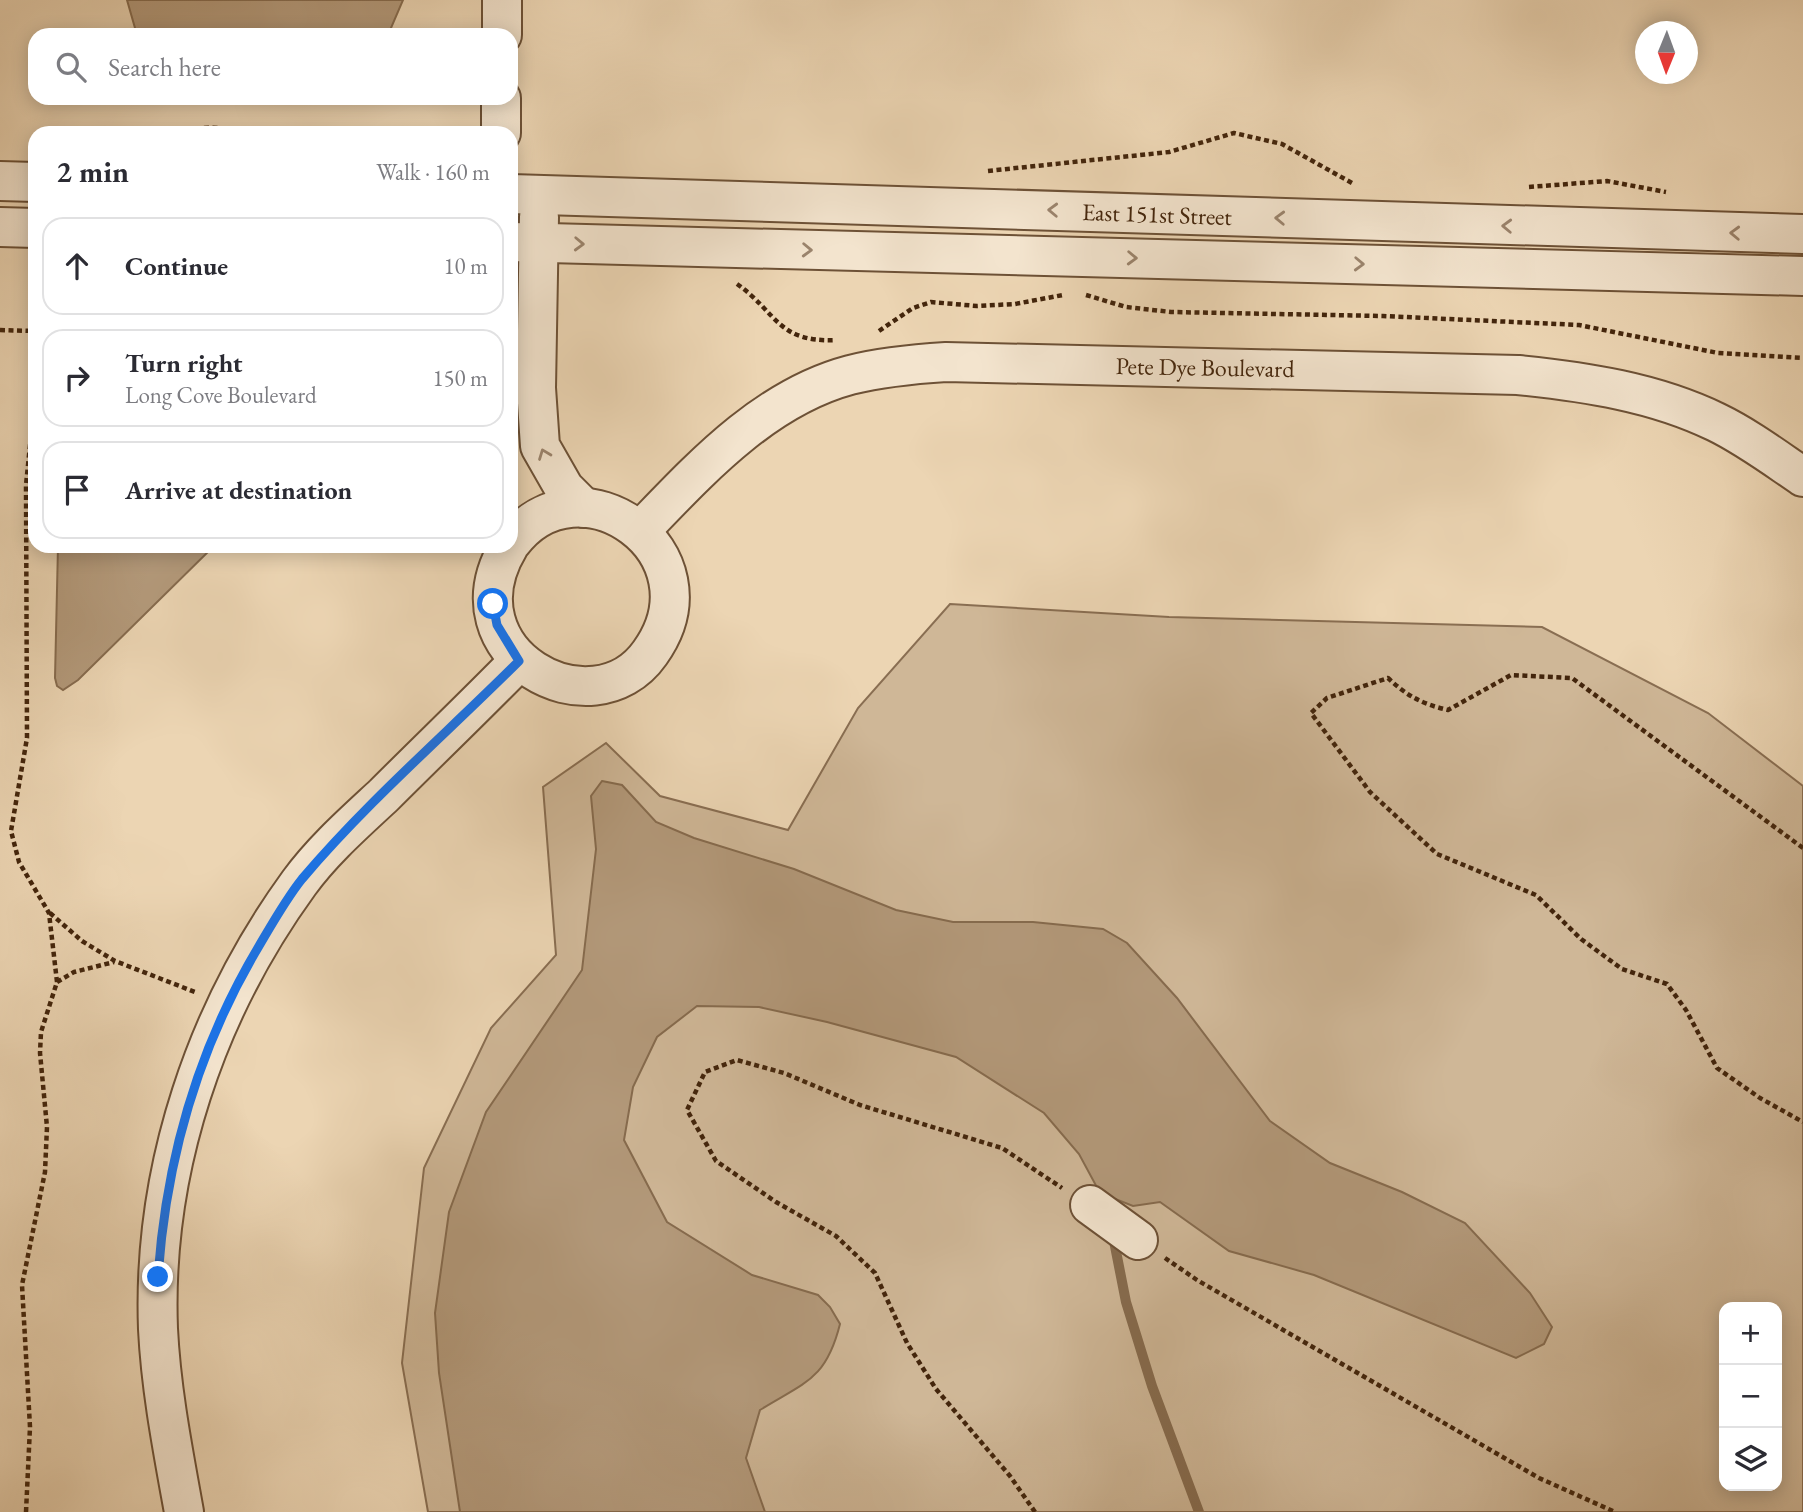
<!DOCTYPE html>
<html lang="en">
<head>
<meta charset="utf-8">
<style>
  body { margin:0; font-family:"EB Garamond",serif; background:#f7f7f7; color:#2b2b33 }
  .controls { position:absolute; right:21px; bottom:21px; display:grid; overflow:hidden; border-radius:14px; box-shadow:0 4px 18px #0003 }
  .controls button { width:63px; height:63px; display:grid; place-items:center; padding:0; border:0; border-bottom:2px solid #e1e1e2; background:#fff; color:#2b2b33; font:35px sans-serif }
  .compass { position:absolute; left:1635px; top:21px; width:63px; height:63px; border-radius:50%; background:#fff; box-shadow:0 4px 18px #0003; rotate:181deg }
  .stop { position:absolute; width:21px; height:21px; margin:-16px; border:5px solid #1a73e8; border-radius:50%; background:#fff }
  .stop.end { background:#1a73e8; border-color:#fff; box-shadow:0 2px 7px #0008 }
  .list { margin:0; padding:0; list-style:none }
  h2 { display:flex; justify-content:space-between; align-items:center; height:91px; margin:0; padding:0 28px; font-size:30px }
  h2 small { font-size:23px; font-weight:400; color:#7c7c81 }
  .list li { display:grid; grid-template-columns:46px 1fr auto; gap:21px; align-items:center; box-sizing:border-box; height:98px; margin:0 14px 14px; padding:0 14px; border:2px solid #e1e1e2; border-radius:21px }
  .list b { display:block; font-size:26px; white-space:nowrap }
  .list p { margin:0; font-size:23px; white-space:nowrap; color:#7c7c81 }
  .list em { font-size:23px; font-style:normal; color:#7c7c81 }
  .icon { flex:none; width:38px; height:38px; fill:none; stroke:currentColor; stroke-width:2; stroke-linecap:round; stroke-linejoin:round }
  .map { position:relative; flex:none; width:1803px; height:1512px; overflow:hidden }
  .search { position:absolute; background:#fff; box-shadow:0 4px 18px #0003; left:28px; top:28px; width:490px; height:77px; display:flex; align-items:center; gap:18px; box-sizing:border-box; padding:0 24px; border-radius:21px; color:#7c7c81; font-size:26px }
  .panel { position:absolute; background:#fff; box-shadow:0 4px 18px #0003; left:28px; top:126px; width:490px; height:427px; border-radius:21px }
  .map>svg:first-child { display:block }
  .green { fill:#cfb797; stroke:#896e52; stroke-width:2; fill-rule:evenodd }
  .water { fill:#b3997a; stroke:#866b4e; stroke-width:2 }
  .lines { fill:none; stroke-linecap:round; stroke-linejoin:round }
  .stream { stroke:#866b4e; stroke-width:10 }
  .minor-casing { stroke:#6d5136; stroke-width:42 }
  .path { stroke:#43250c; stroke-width:4.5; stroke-dasharray:5 3.5; stroke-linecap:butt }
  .minor { stroke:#f3e4ce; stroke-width:38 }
  .oneway { stroke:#9b846d }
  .route { stroke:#1a73e8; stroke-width:9 }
  .labels { text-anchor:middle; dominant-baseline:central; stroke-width:5; stroke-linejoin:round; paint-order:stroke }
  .street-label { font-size:24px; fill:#43250c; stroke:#f3e4ce }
</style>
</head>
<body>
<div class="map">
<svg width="1803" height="1512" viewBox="0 0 1803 1512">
  <rect width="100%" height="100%" fill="#ecd5b3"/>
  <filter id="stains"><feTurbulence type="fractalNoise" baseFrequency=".00286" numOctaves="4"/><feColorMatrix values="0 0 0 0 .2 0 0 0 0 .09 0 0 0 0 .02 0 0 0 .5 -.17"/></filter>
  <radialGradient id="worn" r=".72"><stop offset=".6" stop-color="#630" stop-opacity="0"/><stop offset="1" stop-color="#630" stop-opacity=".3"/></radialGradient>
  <path class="green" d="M950,604L1169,617L1542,627L1708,713L1803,786V1512H428L402,1363L424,1168L491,1028L556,955L543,787L606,743L660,796L788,830L858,708ZM1724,1307H1777V1486H1724Z"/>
  <g class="water">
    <path d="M127,0H403L388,35H137Z"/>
    <path d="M58,546H214L78,680L63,690L57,686L55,678Z"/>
    <path d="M602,781L622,785L656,822L694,838L794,869L896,910L953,922H1033L1103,929L1127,943L1177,998L1270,1121L1330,1163L1402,1192L1465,1223L1530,1293L1552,1327L1544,1344L1516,1358L1314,1275L1229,1251L1160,1202L1133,1206L1100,1193L1079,1154L1044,1113L956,1057L827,1022L759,1007L697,1006L657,1037L633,1087L624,1140L667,1222L752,1275L818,1295L830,1307L840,1324C826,1380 805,1382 760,1410L746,1458L765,1512H460L439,1373L435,1313L449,1212L486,1112L582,970L596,849L591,796Z"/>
  </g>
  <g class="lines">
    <path class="stream" d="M1113,1236L1126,1302L1152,1386L1199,1512"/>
    <defs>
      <g id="minor">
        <path d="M502,35V0"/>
        <path d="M501,133V98"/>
        <path d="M0,181L35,182"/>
        <path d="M511,194L1803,234"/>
        <path d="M539,217L536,388L540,446L564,488L584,508"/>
        <path d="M0,227L35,228"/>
        <path d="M511,242L1803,276"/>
        <path d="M641,530C700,469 764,398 850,375C882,367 914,364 946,362L1518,375C1586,382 1654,392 1716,422C1747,437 1775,458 1803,477"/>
        <path d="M509,546C444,654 593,734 650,653C722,553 579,452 511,543"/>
        <path d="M1090,1205L1138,1240"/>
        <path d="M184,1512C173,1451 161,1390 158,1329C152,1169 206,1011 299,883C323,850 355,822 384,795C429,750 475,706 519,661"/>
      </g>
    </defs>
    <use href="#minor" class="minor-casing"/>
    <g class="path">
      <path d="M179,133C199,127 219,125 239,133"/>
      <path d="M988,171L1169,152L1234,133L1282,144L1352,183"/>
      <path d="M1529,187L1607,181L1666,192"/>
      <path d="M737,284C777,312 777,343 836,340"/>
      <path d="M1086,295L1126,307L1171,312L1383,316L1579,325L1718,353L1803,358"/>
      <path d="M0,330L35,331"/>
      <path d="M879,331L913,308L931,302L977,306L1015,304L1063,295"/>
      <path d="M1803,848L1572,678L1511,675L1448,710C1422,704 1407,696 1388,678L1327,698L1311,713L1370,792L1437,854L1536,895L1581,939L1622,969L1667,984L1686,1010L1717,1068L1760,1098L1803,1122"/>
      <path d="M50,913L82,941L115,961L195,992"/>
      <path d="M57,982L74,972L114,962"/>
      <path d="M1165,1258L1197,1280L1539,1478L1615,1512"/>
      <path d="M26,1512L30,1427L22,1285L45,1172L47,1127L40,1053L41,1032L57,982L49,913L19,862L11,831L27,738L26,485L35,396"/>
      <path d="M1035,1512L1010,1476L936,1389L907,1343L875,1273L836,1236L776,1202L716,1161L687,1110L705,1072L737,1060L784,1073L860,1105L1002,1148L1062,1188"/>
    </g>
    <use href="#minor" class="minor"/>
  </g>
  <defs><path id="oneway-chevron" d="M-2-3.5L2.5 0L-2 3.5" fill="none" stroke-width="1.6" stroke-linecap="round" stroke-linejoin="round" transform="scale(1.75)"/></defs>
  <g class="oneway">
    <use href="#oneway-chevron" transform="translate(1053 210) rotate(-178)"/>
    <use href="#oneway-chevron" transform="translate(1280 218) rotate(-178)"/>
    <use href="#oneway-chevron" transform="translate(1507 226) rotate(-178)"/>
    <use href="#oneway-chevron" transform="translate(1735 233) rotate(-178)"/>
    <use href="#oneway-chevron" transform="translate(579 244) rotate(2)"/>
    <use href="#oneway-chevron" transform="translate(807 250) rotate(2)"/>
    <use href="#oneway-chevron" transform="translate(1132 258) rotate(2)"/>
    <use href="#oneway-chevron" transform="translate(1359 264) rotate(2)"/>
    <use href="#oneway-chevron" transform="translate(544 454) rotate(-111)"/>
  </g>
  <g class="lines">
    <path class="route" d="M158,1277C166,1159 198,1048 259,946C272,924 286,899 302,879C368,801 447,733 519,661L497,625L493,604"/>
  </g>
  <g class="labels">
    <g class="street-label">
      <text transform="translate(1157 214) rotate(2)">East 151st Street</text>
      <text transform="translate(1205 367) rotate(1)">Pete Dye Boulevard</text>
    </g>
  </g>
  <rect width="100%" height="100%" filter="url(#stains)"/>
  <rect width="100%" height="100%" fill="url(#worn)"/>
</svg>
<div class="controls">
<button>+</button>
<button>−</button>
<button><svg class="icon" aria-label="layers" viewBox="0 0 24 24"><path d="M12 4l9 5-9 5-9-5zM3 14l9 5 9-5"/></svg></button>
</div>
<svg class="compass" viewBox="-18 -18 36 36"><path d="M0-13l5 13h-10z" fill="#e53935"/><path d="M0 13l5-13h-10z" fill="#7c7c81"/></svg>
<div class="stop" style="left:493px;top:604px"></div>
<div class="stop end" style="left:158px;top:1277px"></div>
<div class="search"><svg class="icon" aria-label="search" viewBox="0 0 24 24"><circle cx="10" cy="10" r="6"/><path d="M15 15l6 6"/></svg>Search here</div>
<section class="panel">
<h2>2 min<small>Walk · 160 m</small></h2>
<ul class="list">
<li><svg class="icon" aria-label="ahead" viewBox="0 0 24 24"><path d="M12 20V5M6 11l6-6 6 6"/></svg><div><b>Continue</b></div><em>10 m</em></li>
<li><svg class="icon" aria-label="right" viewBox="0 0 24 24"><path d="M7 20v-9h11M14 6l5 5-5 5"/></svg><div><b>Turn right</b><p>Long Cove Boulevard</p></div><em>150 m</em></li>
<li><svg class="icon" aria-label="arrive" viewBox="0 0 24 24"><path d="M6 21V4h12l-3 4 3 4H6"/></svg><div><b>Arrive at destination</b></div></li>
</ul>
</section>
</div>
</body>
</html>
